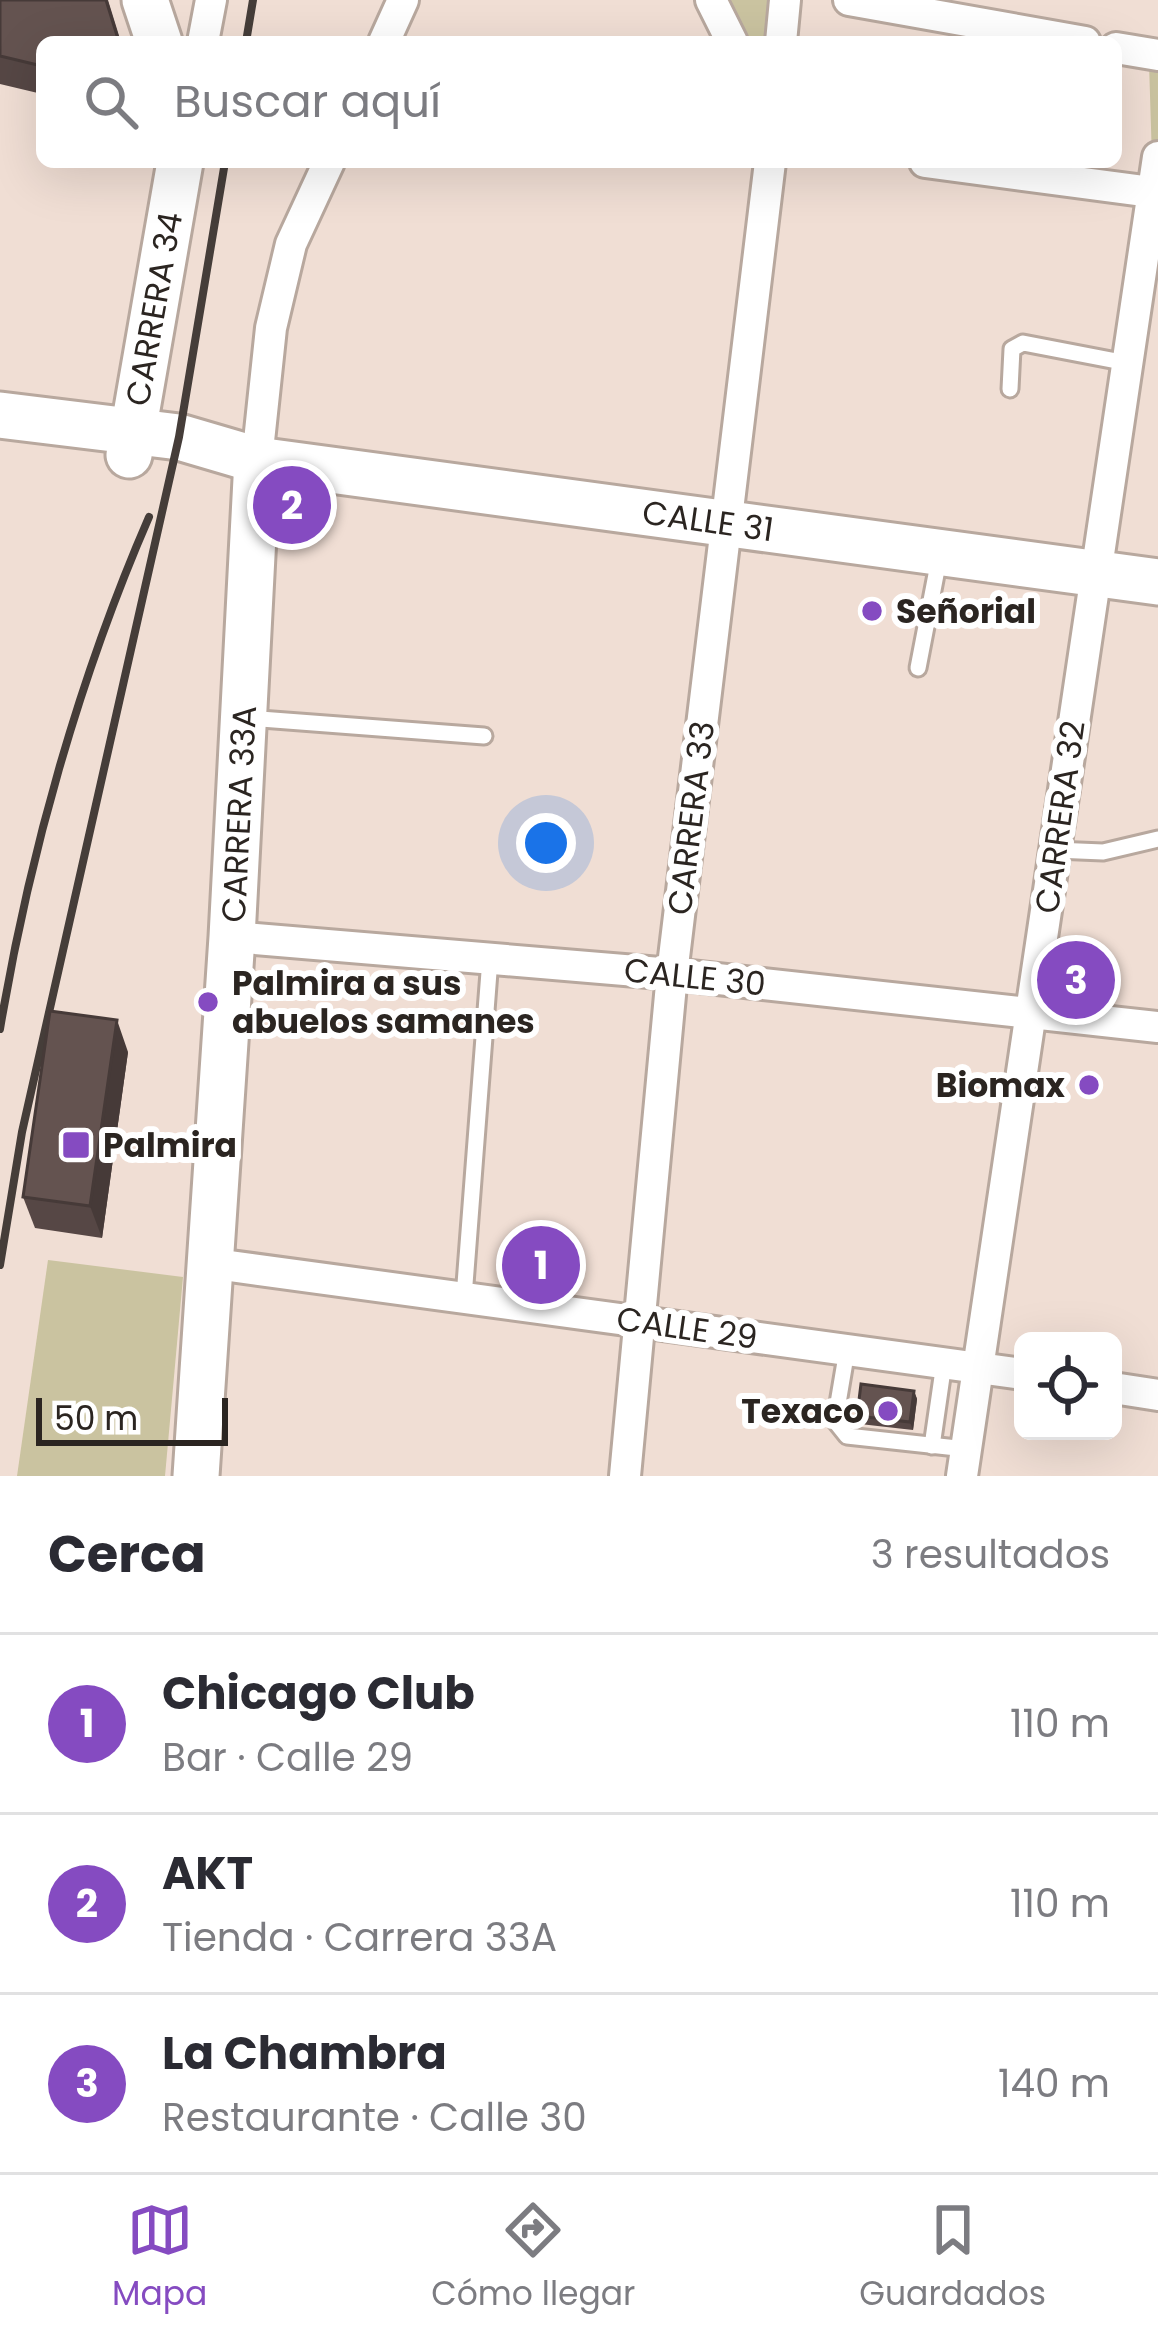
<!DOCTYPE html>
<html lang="es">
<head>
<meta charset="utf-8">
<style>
  body { margin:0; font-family:Poppins,sans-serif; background:#f2f2f3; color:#2b2b33 }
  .controls { position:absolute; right:36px; bottom:36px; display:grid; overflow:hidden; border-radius:18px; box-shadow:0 12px 48px #0002 }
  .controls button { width:108px; height:108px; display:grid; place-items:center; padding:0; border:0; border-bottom:3px solid #e1e1e2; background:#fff; color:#2b2b33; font:60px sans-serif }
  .scale { position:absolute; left:36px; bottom:30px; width:192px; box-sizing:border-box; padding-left:12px; border:6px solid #2b2521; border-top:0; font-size:33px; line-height:42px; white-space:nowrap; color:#2b2521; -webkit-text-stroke:9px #fff; paint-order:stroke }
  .you { position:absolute; left:546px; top:843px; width:42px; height:42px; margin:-30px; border:9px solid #fff; border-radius:50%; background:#1a73e8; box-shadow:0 0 0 18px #1a73e833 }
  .badge { display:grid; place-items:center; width:78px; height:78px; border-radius:50%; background:#854bc1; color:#fff; font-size:39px; font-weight:700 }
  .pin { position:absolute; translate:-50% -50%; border:6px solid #fff; box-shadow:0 3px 12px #0006 }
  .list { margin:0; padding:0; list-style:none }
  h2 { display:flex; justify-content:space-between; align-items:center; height:156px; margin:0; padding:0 48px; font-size:51px }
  h2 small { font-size:39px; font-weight:400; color:#7c7c81 }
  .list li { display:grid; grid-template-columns:78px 1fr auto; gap:36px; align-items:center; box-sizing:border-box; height:180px; padding:0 48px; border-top:3px solid #e1e1e2 }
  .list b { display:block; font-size:45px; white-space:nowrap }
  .list p { margin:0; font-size:39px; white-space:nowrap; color:#7c7c81 }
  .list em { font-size:39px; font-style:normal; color:#7c7c81 }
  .icon { flex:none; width:66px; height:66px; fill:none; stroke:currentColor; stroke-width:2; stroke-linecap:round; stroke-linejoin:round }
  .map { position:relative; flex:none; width:1158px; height:1476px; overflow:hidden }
  .search { position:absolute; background:#fff; box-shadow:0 12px 48px #0002; left:36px; right:36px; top:36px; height:132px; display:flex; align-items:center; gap:30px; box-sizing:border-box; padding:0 42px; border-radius:18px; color:#7c7c81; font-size:45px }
  .sheet { height:696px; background:#fff }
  nav { display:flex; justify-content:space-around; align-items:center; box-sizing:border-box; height:168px; border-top:3px solid #e1e1e2; background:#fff; font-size:33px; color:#7c7c81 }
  nav a { display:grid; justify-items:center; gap:6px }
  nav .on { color:#854bc1 }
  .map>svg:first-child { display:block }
  .green { fill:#cac3a0 }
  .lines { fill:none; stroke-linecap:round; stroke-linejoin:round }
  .lane-casing { stroke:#b8a89e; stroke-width:21 }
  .street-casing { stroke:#b8a89e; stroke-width:36 }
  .secondary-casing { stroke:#b8a89e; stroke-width:51 }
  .lane { stroke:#fff; stroke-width:15 }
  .street { stroke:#fff; stroke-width:30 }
  .secondary { stroke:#fff; stroke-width:45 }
  .rail { stroke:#453d39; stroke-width:8 }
  .wall { fill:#564745 }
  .shaded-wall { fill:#463a38 }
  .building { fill:#645350; stroke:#463a38; stroke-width:3 }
  .poi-dot { fill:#854bc1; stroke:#fff; stroke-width:4.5 }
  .labels { text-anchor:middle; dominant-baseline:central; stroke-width:12; stroke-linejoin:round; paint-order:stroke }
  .street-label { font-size:33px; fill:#2b2521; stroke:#fff }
  .poi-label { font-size:33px; font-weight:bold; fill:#2b2521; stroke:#fff; text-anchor:start }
</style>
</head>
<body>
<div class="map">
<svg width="1158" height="1476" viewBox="0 0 1158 1476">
  <rect width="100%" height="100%" fill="#f0ded4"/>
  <g class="green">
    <path d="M711,0H785L781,42H732Z"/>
    <path d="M1158,55V193L1153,192L1149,64Z"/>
    <path d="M48,1260L183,1277L165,1476H17Z"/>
  </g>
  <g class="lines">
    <defs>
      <g id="lane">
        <path d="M1010,389L1012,349L1023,343L1127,363"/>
        <path d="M918,668L939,559"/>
        <path d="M247,718L484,736"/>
        <path d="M1055,850L1103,852L1158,839"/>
        <path d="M464,1297L490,959"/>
        <path d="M847,1350L835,1421L847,1436L966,1449"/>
        <path d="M932,1446L944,1363"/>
      </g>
      <g id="street">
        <path d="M711,0L732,42"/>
        <path d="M849,0L1085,42"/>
        <path d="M203,42L211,0"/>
        <path d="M384,42L403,0"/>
        <path d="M781,42L785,0"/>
        <path d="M1116,48L1158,55"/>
        <path d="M925,162L1158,193"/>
        <path d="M257,460L271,328L291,244L329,162"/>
        <path d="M232,937L672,974L1158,1027"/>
        <path d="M208,1263L1023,1374"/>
        <path d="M1113,1388L1158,1395"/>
        <path d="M625,1476L672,974L770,162"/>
        <path d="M962,1476L1158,157"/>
      </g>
      <g id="secondary">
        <path d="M145,0L159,42"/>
        <path d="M0,415L179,437L257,460L1158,582"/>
        <path d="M129,455L180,162"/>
        <path d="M196,1476L232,937L257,460"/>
      </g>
    </defs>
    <use href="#lane" class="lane-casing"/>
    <use href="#street" class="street-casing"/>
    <use href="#secondary" class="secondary-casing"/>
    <use href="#lane" class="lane"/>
    <use href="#street" class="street"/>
    <use href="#secondary" class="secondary"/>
    <g class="rail">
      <path d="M246,42L253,0"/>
      <path d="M0,1029C29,856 79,678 149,517"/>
      <path d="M0,1265L22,1132L179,437L225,162"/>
    </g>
  </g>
  <g class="wall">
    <path d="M0,0H108L121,42H42V94L0,84Z"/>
    <path d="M128,1052L102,1238L35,1228L23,1197Z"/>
    <path d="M914,1391L917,1399L913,1430L860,1424L857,1416Z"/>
  </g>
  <g class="shaded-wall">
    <path d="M117,1020L128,1052L102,1238L90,1206Z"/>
    <path d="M914,1391L917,1399L913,1430L910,1422Z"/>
  </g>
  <g class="building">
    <path d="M0,0H106L119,42H42V66L0,56Z"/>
    <path d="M50,1011L117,1020L90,1206L23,1197Z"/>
    <path d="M861,1384L914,1391L910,1422L857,1416Z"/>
  </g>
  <g class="poi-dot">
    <circle cx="872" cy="611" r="12"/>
    <circle cx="208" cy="1002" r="12"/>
    <circle cx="1089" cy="1085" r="12"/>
    <rect x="61" y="1130" width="30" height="30" rx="6"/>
    <circle cx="888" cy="1411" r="12"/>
  </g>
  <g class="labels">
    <g class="street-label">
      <text transform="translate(154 309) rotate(-80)">CARRERA 34</text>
      <text transform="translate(708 521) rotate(8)">CALLE 31</text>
      <text transform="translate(239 814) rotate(-87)">CARRERA 33A</text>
      <text transform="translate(1060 817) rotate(-82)">CARRERA 32</text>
      <text transform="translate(691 818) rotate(-83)">CARRERA 33</text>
      <text transform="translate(695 977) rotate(6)">CALLE 30</text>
      <text transform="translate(687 1328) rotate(8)">CALLE 29</text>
    </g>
    <g class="poi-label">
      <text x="896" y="611">Señorial</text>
      <text x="232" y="983">Palmira a sus<tspan x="232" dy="38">abuelos samanes</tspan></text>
      <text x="1065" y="1085" text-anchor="end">Biomax</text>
      <text x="103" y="1145">Palmira</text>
      <text x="864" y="1411" text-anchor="end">Texaco</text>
    </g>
  </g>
</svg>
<div class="controls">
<button><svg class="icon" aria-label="locate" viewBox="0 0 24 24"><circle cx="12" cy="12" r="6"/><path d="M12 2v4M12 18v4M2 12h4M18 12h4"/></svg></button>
</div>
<div class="scale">50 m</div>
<div class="you"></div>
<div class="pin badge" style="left:541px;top:1265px">1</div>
<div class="pin badge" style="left:292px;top:505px">2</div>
<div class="pin badge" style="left:1076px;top:980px">3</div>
<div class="search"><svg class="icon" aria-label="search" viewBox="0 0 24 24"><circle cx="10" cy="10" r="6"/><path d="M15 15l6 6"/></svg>Buscar aquí</div>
</div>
<section class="sheet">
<h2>Cerca<small>3 resultados</small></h2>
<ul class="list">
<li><span class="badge">1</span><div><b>Chicago Club</b><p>Bar · Calle 29</p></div><em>110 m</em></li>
<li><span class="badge">2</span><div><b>AKT</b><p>Tienda · Carrera 33A</p></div><em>110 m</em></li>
<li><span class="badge">3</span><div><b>La Chambra</b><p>Restaurante · Calle 30</p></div><em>140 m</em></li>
</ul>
</section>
<nav>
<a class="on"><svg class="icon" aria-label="map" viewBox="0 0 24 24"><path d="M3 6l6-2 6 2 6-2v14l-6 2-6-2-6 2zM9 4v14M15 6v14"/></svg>Mapa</a>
<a><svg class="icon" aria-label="directions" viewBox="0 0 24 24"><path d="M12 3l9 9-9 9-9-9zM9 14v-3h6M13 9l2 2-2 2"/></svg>Cómo llegar</a>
<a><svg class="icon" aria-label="saved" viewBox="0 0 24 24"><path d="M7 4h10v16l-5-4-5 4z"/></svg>Guardados</a>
</nav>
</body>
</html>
